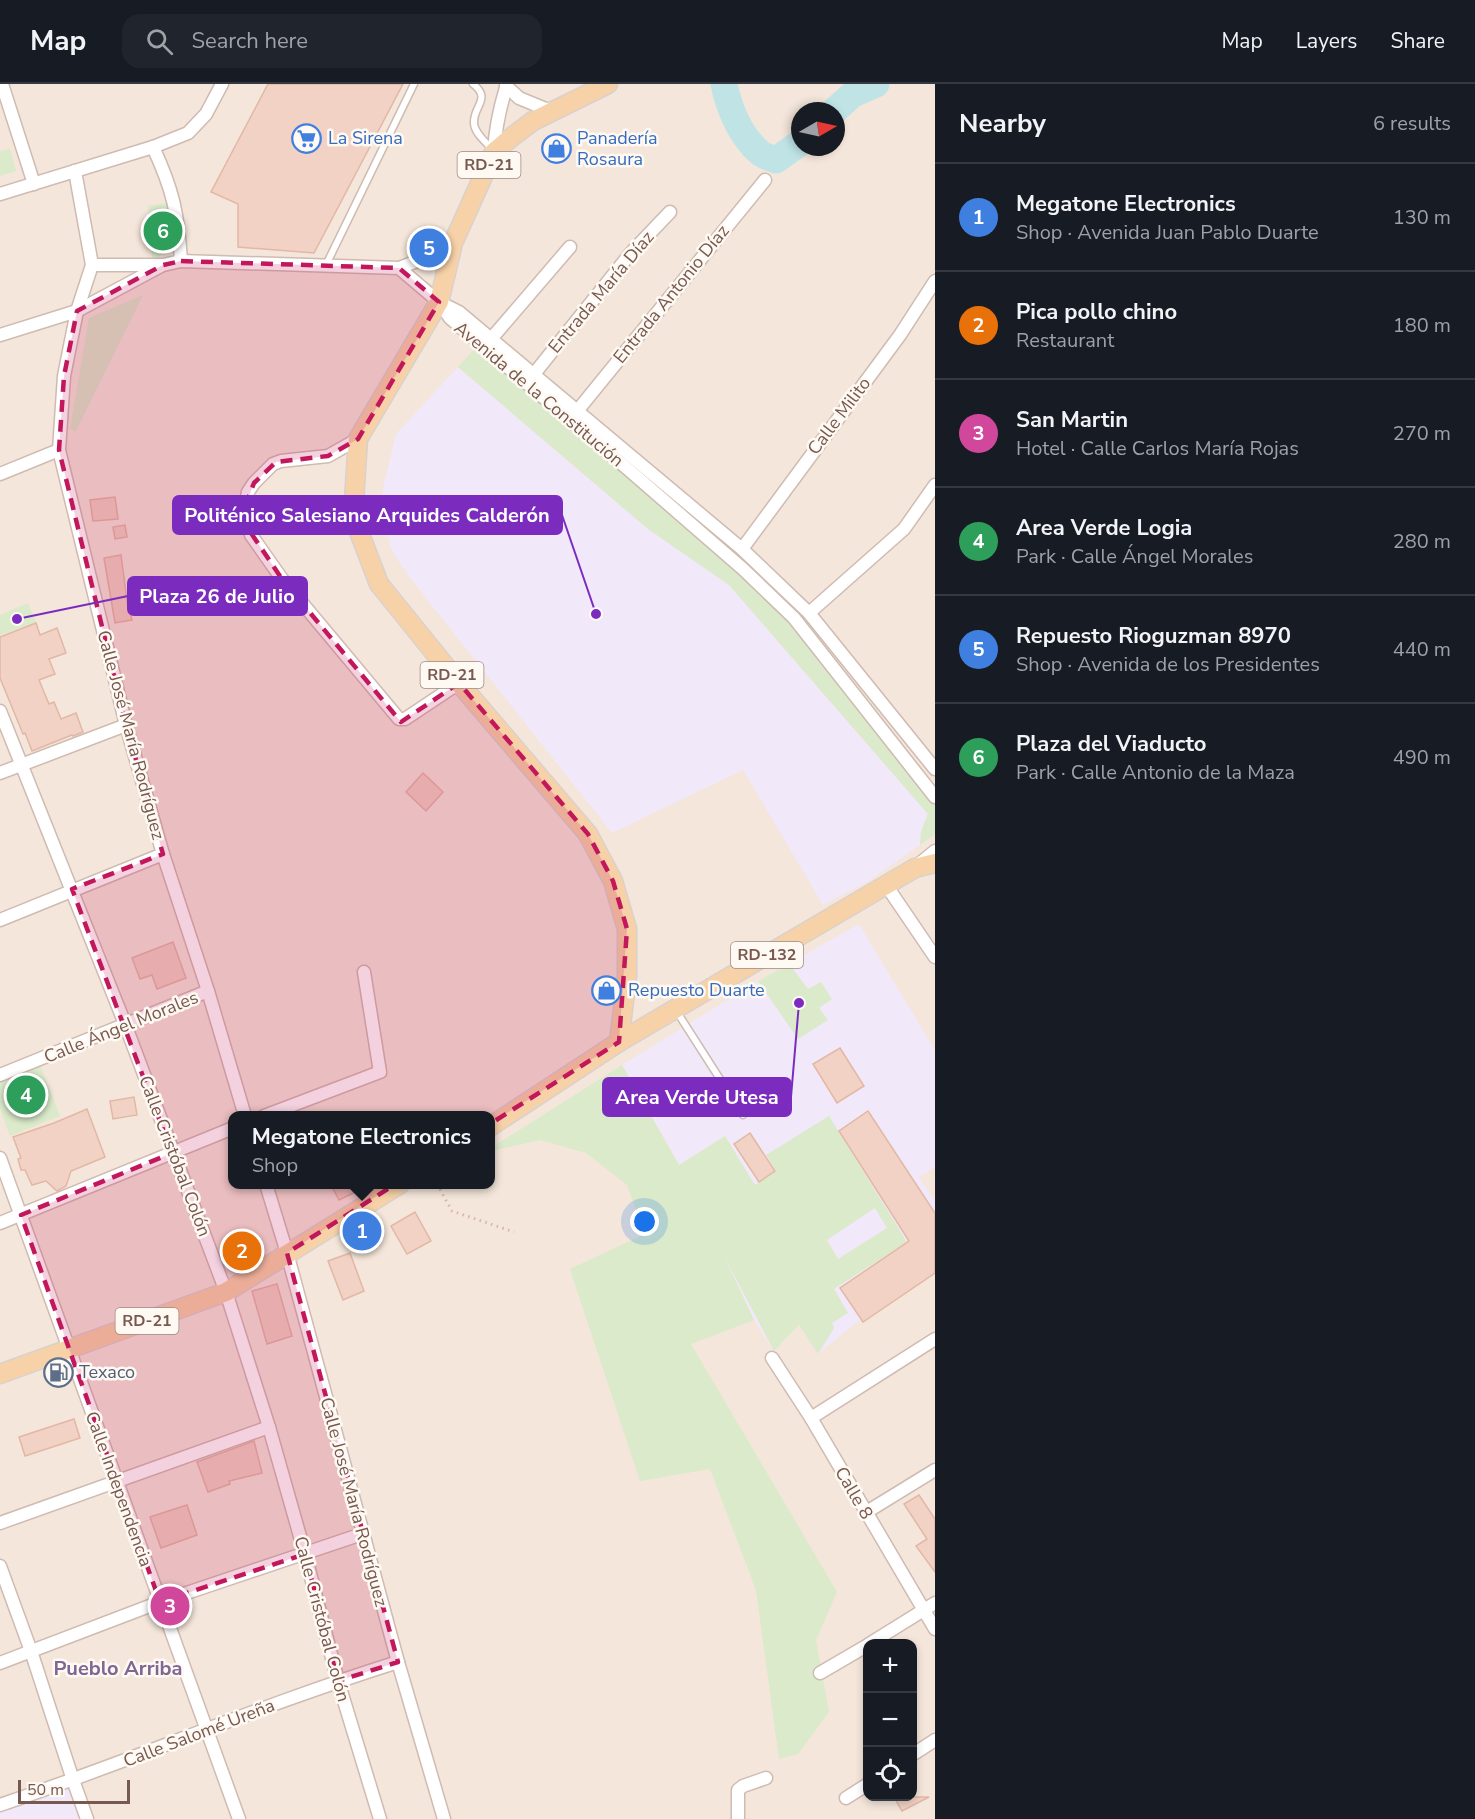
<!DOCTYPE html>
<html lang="en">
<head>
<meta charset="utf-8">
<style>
  body { margin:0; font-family:"Nunito Sans",sans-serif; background:#20242c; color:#f1f3f6 }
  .controls { position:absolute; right:18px; bottom:18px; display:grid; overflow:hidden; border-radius:12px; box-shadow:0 3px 9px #0003 }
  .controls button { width:54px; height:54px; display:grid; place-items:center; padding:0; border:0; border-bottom:2px solid #363941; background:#171b24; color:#f1f3f6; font:30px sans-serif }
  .compass { position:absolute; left:791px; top:18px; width:54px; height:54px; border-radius:50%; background:#171b24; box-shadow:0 3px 9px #0003; rotate:81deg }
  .scale { position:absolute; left:18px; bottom:15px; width:112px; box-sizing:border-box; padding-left:6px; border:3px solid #78594f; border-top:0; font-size:16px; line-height:21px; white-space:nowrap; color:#78594f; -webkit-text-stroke:4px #fef9f3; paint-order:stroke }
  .you { position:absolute; left:645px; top:1138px; width:21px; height:21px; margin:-15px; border:4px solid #fff; border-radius:50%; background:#1a73e8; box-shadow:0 0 0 9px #1a73e833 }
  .badge { display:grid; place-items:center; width:39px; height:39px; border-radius:50%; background:#0b8043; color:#fff; font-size:20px; font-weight:700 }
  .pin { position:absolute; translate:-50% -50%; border:3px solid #fff; box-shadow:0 2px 6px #0006 }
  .popup { position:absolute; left:228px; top:1027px; width:267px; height:78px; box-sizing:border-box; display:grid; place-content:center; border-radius:12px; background:#171b24; filter:drop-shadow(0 2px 4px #0005); font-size:20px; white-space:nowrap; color:#9ea1a6 }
  .popup b { font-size:22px; color:#f1f3f6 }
  .popup::after { content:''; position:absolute; left:50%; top:100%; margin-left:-12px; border:12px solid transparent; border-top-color:#171b24 }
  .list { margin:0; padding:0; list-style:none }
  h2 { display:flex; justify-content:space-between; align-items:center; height:78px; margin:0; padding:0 24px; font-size:26px }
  h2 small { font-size:20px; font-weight:400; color:#9ea1a6 }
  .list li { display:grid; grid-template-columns:39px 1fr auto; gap:18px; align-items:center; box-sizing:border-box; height:108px; padding:0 24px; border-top:2px solid #363941 }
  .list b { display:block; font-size:22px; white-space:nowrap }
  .list p { margin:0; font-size:20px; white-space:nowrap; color:#9ea1a6 }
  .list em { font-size:20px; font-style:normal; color:#9ea1a6 }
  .icon { flex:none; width:33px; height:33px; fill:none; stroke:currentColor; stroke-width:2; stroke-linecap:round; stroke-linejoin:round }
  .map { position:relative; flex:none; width:935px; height:1735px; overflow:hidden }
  header { display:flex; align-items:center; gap:36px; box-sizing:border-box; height:84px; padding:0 30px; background:#171b24; border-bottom:2px solid #363941 }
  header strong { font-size:28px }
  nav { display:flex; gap:33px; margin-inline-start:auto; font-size:21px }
  .search { width:420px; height:54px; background:#20242c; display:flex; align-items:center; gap:15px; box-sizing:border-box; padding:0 21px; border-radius:18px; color:#9ea1a6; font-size:22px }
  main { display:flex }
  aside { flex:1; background:#171b24 }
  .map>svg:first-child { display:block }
  .residential { fill:#f4e6da; fill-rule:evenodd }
  .education { fill:#f1e8f9 }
  .green { fill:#daeaca; fill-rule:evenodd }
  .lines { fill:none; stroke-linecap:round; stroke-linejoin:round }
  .river { stroke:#c0e4e6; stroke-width:27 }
  .building { fill:#f1d2c4; stroke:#e3b7a5; stroke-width:1.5 }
  .service-casing { stroke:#cfbbb1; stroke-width:9 }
  .minor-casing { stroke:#cfbbb1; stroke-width:15 }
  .primary-casing { stroke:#d9d1ce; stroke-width:21 }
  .path { stroke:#d7b5a7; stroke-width:3; stroke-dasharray:1.5 4.5; stroke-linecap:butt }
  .service { stroke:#fff; stroke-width:6 }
  .minor { stroke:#fff; stroke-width:12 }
  .primary { stroke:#f7d2a8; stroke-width:18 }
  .marked { fill:#c2185b; fill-opacity:0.2; stroke:#c2185b; stroke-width:4.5; stroke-dasharray:12 8; stroke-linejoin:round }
  .labels { text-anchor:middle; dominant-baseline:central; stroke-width:5; stroke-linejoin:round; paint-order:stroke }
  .shield { fill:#fef9f3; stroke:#a08980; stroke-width:1.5 }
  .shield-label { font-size:16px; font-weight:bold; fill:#78594f }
  .shop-label { font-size:18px; fill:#366cbe; stroke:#fef9f3; text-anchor:start }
  .street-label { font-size:18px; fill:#78594f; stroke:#fef9f3 }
  .service-label { font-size:18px; fill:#4e5e75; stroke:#fef9f3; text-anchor:start }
  .neighbourhood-label { font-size:20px; font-weight:bold; fill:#806793; stroke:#fef9f3 }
  .leader { fill:none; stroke:#7b2cbf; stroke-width:2 }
  .callout-dot { fill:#7b2cbf; stroke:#fef9f3; stroke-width:2 }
  .callout { fill:#7b2cbf; stroke:#7b2cbf; stroke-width:2 }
  .callout-label { font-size:20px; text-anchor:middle; font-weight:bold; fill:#fff }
</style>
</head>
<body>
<header>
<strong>Map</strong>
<div class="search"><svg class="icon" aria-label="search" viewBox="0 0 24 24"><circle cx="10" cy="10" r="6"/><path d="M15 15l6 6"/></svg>Search here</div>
<nav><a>Map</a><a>Layers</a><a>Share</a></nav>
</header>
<main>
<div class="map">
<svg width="935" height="1735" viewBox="0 0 935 1735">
  <rect width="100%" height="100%" fill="#fcf4ec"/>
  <path class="residential" d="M0,0H935V1735H0ZM800,27H836V63H800ZM233,1032H491V1100H233ZM868,1560H912V1712H868Z"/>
  <g class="education">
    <path d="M458,283L648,445L729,501L928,730L921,748L920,761L867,798L823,821L743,686L612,749L410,494L392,467L384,438L383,404L396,350Z"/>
    <path d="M859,840L935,966V1083L919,1093L935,1117V1185L861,1235L818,1270L799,1241L774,1267L754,1236L688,1096L622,981L758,897Z"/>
    <path d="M68,1704L79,1735H0V1727Z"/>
  </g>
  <g class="green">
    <path d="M10,65L16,87L0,92V67Z"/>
    <path d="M173,118C174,146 179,152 158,174H152L148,122Z"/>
    <path d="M143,211L76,347L70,345L89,234Z"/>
    <path d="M474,265L743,485L794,534L935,713V750L920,761L921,748L928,730L729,501L648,445L458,283Z"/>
    <path d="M28,519L36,539L0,551V531Z"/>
    <path d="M789,880L808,905L821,898L832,915L819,924L828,936L798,955L758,897Z"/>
    <path d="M40,981L60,1032L10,1052L0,1024V998Z"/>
    <path d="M622,981L679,1081L725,1052L755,1101L776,1087L766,1071L829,1032L907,1158L834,1205L848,1229L832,1239L834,1244L818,1270L799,1241L774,1267L724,1172L754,1236L691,1260L837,1508L816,1556L829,1628L798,1670L779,1675L756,1506L710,1385L640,1397L570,1185L645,1150L627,1101L586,1069L540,1056L491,1067V1064ZM875,1124L887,1144L838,1175L827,1156Z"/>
  </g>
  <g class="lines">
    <g class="river">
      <path d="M724,0C729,24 740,51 759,68C763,72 771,74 776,76L800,59"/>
      <path d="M834,27L853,10L876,0"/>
    </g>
  </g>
  <g class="building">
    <path d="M268,0H403L314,169L238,163V120L211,108Z"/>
    <path d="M115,413L118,435L93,437L90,416Z"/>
    <path d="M125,441L127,453L115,455L113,443Z"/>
    <path d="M121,471L128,525H129L132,536L115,539L104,474Z"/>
    <path d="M36,539L40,551L57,544L66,569L49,575L55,590L39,596L49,620L54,618L61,635L76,629L83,648L73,652L72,651L32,667L25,649L23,650L0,594V553Z"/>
    <path d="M423,689L443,708L426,727L406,708Z"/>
    <path d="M173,858L186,894L157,905L152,891L140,895L132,874Z"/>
    <path d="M840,964L864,1002L837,1019L813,980Z"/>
    <path d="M134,1013L137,1031L113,1035L110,1017Z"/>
    <path d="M87,1025L105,1073L71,1087L66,1102L57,1107L46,1097L32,1101L25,1086H21L18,1075L21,1074L13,1053L54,1039Z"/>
    <path d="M868,1027L935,1129V1189L863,1238L840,1204L909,1157L839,1047Z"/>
    <path d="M750,1049L775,1087L759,1098L734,1060Z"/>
    <path d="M331,1101H370L339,1116Z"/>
    <path d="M415,1128L431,1157L407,1170L391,1142Z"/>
    <path d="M350,1169L364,1207L343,1216L328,1177Z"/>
    <path d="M277,1200L292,1252L267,1260L252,1207Z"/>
    <path d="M74,1335L80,1354L25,1372L19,1353Z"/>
    <path d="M254,1357L262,1389L229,1397L230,1400L208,1408L197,1378Z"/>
    <path d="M919,1411L935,1435V1488L916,1462L927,1455L904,1420Z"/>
    <path d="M187,1421L197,1451L161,1464L150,1433Z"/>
    <path d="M894,1713H929L902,1727Z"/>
  </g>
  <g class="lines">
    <defs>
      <g id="service">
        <path d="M473,0C492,15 473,22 474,39C474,49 487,59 493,66"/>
        <path d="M326,181L414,0"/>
        <path d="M677,928L743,1031"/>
      </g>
      <g id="minor">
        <path d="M2,0L34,100"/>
        <path d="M506,2L519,14L553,28"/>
        <path d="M153,63C173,106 178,129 181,177"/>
        <path d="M494,68C495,44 500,23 507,0"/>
        <path d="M75,87L92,181L77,227L64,292L59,366L126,641L163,770L208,907L245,1032"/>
        <path d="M0,110L153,63L188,49L206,30L222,0"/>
        <path d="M92,181H163L181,177L399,184L439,218L459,228L742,465L809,529L935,685"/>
        <path d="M399,184L425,174L453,159"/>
        <path d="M440,219L450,234L629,386L743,485L794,534L935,713"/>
        <path d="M0,251L77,227L161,182"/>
        <path d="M491,255L570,163"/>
        <path d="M534,290L630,170L670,128"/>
        <path d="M578,326L765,96"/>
        <path d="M358,355L328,372L281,377L273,380L254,399L248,408L245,422L246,435L251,451L282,495L399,635H405L459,599"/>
        <path d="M0,390L59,366"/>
        <path d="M742,465L900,251L935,197"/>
        <path d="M809,529L904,445L935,401"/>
        <path d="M0,627L125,940L226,1208L269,1343L305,1470L338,1597L380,1735"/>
        <path d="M0,689L126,641"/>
        <path d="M918,781L935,767"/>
        <path d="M886,801L935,873"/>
        <path d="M0,836L163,770"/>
        <path d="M0,991L208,907"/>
        <path d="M264,1032L380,988L364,888"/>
        <path d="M0,1074L239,1735"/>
        <path d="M266,1100L287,1169L398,1578L444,1735"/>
        <path d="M0,1139L233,1044"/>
        <path d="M772,1274L811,1334L935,1545"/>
        <path d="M811,1334L935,1255"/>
        <path d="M865,1429L935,1386"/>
        <path d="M0,1439L269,1343"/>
        <path d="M0,1482L31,1567L73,1696L87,1735"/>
        <path d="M869,1560L935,1519"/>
        <path d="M0,1579L160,1518L362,1450"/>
        <path d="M820,1589L868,1561"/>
        <path d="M912,1671L935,1656"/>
        <path d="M846,1714L868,1700"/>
        <path d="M0,1721C133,1676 264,1620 398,1578"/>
        <path d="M738,1735V1706L743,1702L766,1694"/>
      </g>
      <g id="primary">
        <path d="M608,0L533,37L513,52L494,68L453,159L439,218L358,355L353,432L379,500L459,599L588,750L613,797L627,845V892L619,958"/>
        <path d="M491,1042L619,958L915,784L935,779"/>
        <path d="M0,1290L226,1208L400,1100"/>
      </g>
    </defs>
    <use href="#service" class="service-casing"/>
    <use href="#minor" class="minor-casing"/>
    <use href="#primary" class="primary-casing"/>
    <path class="path" d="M437,1100L452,1127L514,1148"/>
    <use href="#service" class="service"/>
    <use href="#minor" class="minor"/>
    <use href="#primary" class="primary"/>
  </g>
  <path class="marked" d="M181,177L399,184L439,218L358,355L328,372L276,378L254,399L245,422L249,446L282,495L401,638L459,599L588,750L613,797L627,845L619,958L287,1169L398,1578L338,1597L305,1470L160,1518L21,1131L172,1069L72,805L163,770L126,641L59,366L64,292L77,227L163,181Z"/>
  <defs>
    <symbol id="supermarket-ring" viewBox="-11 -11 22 22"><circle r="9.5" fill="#fef9f3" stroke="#3f7fe0" stroke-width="1.5"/><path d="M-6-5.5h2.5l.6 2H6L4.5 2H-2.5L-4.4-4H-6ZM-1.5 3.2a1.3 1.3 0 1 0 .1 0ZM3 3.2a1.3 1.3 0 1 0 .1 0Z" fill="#3f7fe0"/></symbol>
    <symbol id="shop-ring" viewBox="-11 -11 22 22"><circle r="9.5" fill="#fef9f3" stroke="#3f7fe0" stroke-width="1.5"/><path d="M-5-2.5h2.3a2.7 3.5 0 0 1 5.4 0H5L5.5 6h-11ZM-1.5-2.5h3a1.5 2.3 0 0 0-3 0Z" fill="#3f7fe0"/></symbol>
    <symbol id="fuel-ring" viewBox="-11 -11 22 22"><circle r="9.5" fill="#fef9f3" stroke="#5c6f8a" stroke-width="1.5"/><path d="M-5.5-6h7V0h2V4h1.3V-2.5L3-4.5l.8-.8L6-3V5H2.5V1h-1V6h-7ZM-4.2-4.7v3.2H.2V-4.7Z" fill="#5c6f8a"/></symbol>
  </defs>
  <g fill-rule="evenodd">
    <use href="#supermarket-ring" x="290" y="38" width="33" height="33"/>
    <use href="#shop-ring" x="540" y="48" width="33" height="33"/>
    <use href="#shop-ring" x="590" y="890" width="33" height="33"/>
    <use href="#fuel-ring" x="42" y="1272" width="33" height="33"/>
  </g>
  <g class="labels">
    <g class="shield">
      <rect x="457.5" y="68" width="63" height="26" rx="4.5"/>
      <rect x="420.5" y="578" width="63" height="26" rx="4.5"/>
      <rect x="731" y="858" width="72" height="26" rx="4.5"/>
      <rect x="115.5" y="1224" width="63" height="26" rx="4.5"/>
    </g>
    <g class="shield-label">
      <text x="489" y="81">RD-21</text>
      <text x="452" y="591">RD-21</text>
      <text x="767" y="871">RD-132</text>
      <text x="147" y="1237">RD-21</text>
    </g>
    <g class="shop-label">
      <text x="328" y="54">La Sirena</text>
      <text x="577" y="54">Panadería<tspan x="577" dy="21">Rosaura</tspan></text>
      <text x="628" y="906">Repuesto Duarte</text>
    </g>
    <g class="street-label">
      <text transform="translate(601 208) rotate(-50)">Entrada María Díaz</text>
      <text transform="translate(671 210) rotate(-51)">Entrada Antonio Díaz</text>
      <text transform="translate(539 310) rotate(40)">Avenida de la Constitución</text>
      <text transform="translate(839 332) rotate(-53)">Calle Milito</text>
      <text transform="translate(131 651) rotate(75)">Calle José María Rodríguez</text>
      <text transform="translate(121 943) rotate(-22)">Calle Ángel Morales</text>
      <text transform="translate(175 1072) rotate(69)">Calle Cristóbal Colón</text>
      <text transform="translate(119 1405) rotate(70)">Calle Independencia</text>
      <text transform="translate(854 1409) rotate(60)">Calle 8</text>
      <text transform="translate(354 1418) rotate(75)">Calle José María Rodríguez</text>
      <text transform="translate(322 1535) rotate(75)">Calle Cristóbal Colón</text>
      <text transform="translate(199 1649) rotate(-21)">Calle Salomé Ureña</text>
    </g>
    <g class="service-label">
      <text x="79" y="1288">Texaco</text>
    </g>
    <g class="neighbourhood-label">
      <text x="118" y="1584">Pueblo Arriba</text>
    </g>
  </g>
  <path class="leader" d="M596 530L562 431M17 535L128 512M799 919L791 1013"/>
  <g class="callout-dot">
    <circle cx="596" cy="530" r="6"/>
    <circle cx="17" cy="535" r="6"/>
    <circle cx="799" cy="919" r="6"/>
  </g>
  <g class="callout">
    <rect x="173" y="412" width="389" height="38" rx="6"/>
    <rect x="128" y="493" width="179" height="38" rx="6"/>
    <rect x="603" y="994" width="188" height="38" rx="6"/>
  </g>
  <g class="callout-label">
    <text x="367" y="438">Politénico Salesiano Arquides Calderón</text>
    <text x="217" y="519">Plaza 26 de Julio</text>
    <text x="697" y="1020">Area Verde Utesa</text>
  </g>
</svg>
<div class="controls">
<button>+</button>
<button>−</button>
<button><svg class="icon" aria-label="locate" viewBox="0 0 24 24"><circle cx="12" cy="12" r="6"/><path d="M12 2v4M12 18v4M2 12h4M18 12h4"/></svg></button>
</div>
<svg class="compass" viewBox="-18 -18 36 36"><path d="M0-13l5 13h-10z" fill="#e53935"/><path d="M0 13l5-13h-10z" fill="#9ea1a6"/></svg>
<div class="scale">50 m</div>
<div class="you"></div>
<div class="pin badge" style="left:362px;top:1147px;background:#3f7fe0">1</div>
<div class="popup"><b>Megatone Electronics</b>Shop</div>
<div class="pin badge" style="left:242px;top:1167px;background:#e8710a">2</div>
<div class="pin badge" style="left:170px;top:1522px;background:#d1479c">3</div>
<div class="pin badge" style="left:26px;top:1011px;background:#2e9e5b">4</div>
<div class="pin badge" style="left:429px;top:164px;background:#3f7fe0">5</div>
<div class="pin badge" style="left:163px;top:147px;background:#2e9e5b">6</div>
</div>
<aside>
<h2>Nearby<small>6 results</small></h2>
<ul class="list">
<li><span class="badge" style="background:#3f7fe0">1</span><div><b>Megatone Electronics</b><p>Shop · Avenida Juan Pablo Duarte</p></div><em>130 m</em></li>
<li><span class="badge" style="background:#e8710a">2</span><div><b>Pica pollo chino</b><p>Restaurant</p></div><em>180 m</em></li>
<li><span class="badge" style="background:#d1479c">3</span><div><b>San Martin</b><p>Hotel · Calle Carlos María Rojas</p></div><em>270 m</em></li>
<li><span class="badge" style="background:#2e9e5b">4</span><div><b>Area Verde Logia</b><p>Park · Calle Ángel Morales</p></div><em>280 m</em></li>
<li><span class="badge" style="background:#3f7fe0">5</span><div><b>Repuesto Rioguzman 8970</b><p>Shop · Avenida de los Presidentes</p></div><em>440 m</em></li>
<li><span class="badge" style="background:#2e9e5b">6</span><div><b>Plaza del Viaducto</b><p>Park · Calle Antonio de la Maza</p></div><em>490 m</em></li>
</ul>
</aside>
</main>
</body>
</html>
